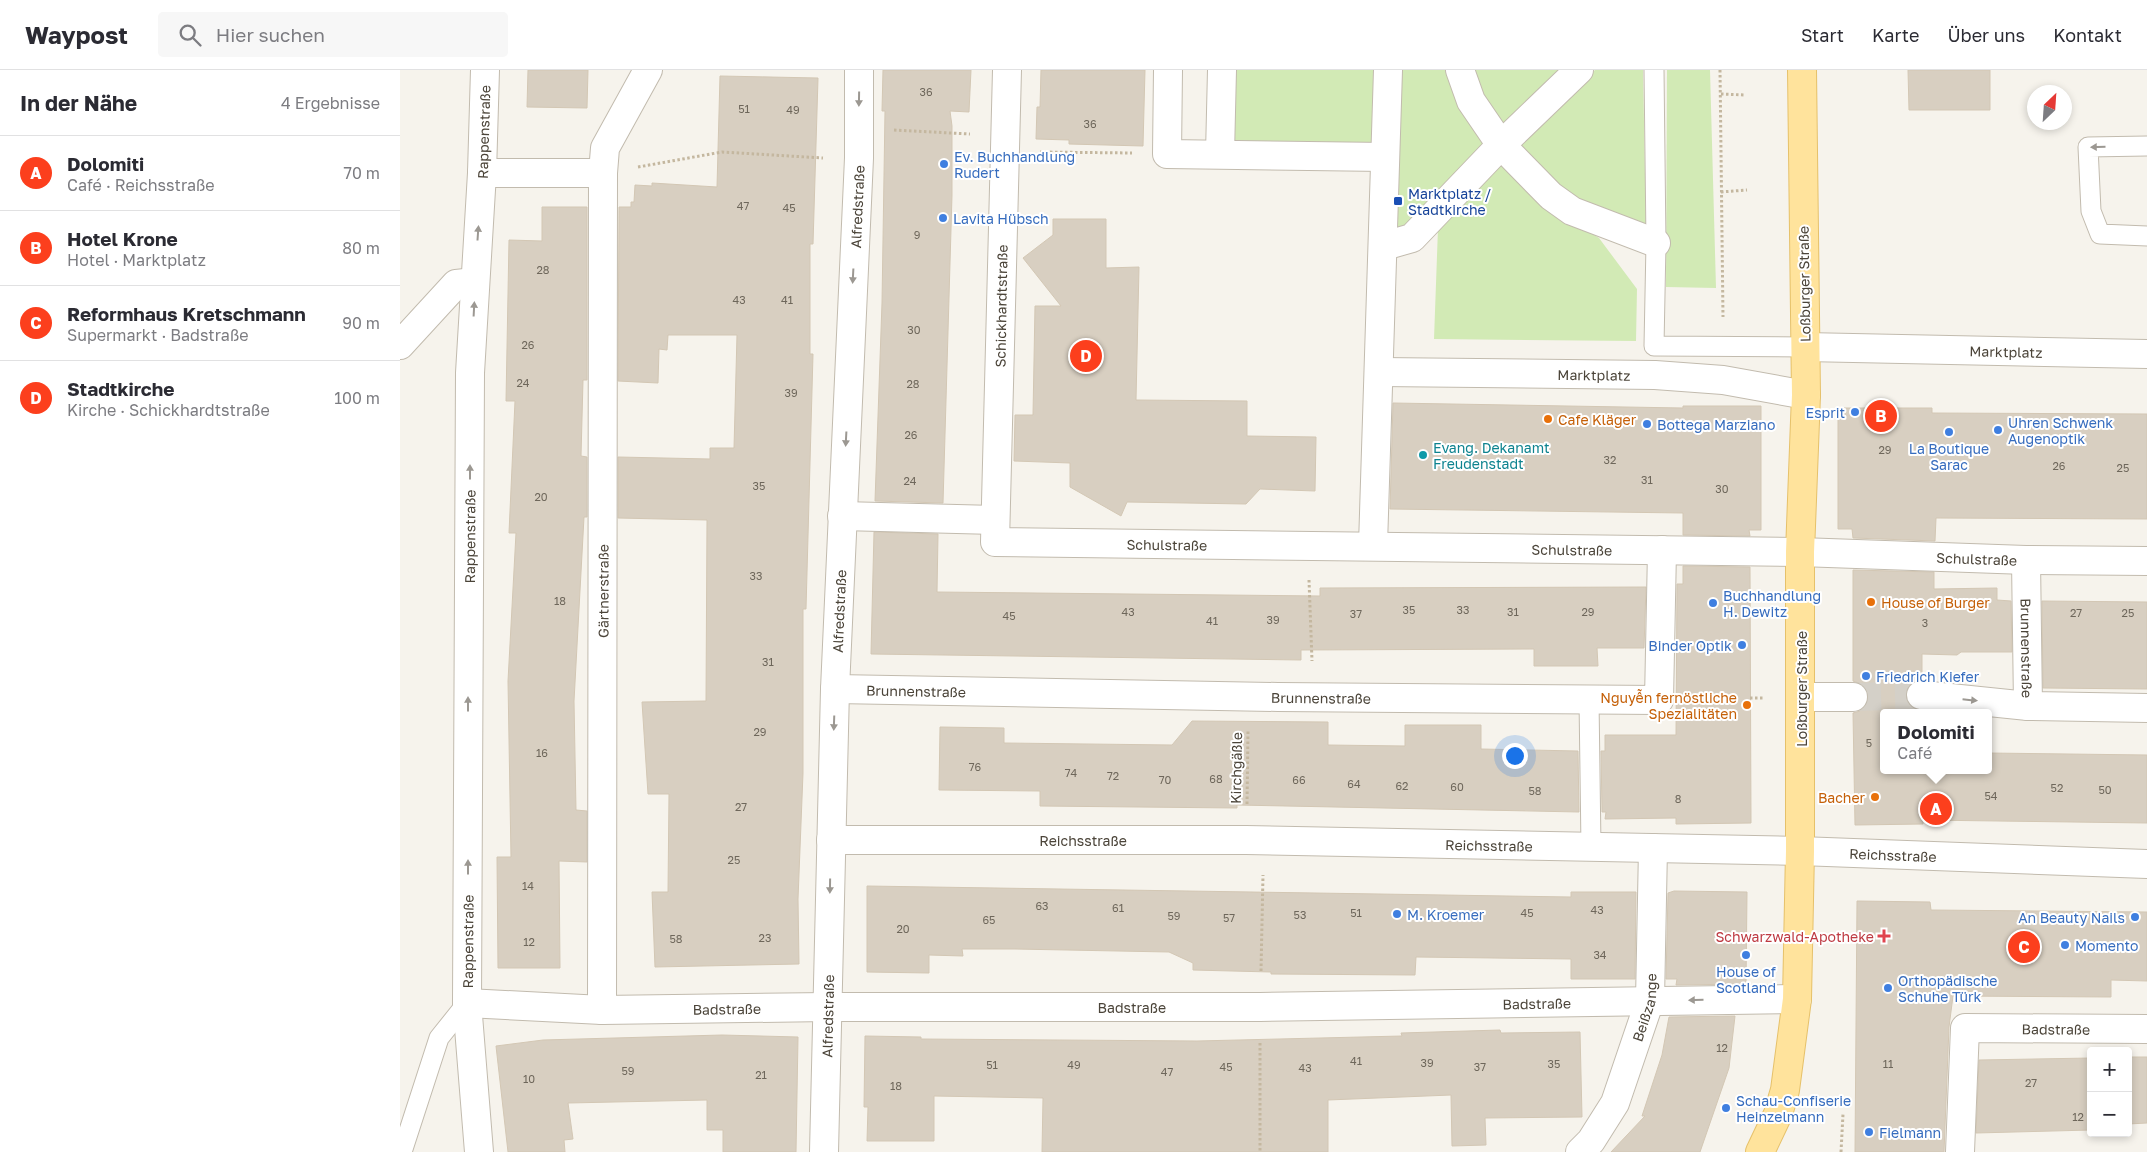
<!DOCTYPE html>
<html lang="de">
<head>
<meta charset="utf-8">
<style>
  body { margin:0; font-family:"Golos Text",sans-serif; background:#f7f7f7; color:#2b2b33 }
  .controls { position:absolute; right:15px; bottom:15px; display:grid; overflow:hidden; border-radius:5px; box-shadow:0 2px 8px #0003 }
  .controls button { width:45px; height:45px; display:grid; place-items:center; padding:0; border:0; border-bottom:1px solid #e1e1e2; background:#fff; color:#2b2b33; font:25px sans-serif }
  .compass { position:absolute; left:1627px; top:15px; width:45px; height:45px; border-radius:50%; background:#fff; box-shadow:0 2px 8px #0003; rotate:25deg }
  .you { position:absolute; left:1114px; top:685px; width:18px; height:18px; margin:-12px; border:4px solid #fff; border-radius:50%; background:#1a73e8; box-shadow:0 0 0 8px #1a73e833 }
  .badge { display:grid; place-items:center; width:32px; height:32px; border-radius:50%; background:#fc3f1d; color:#fff; font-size:16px; font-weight:700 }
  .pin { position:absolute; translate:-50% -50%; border:2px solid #fff; box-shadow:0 1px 5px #0006 }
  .popup { position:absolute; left:1480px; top:639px; width:112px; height:65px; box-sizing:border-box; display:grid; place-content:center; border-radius:5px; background:#fff; filter:drop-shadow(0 1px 4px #0005); font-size:16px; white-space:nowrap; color:#7c7c81 }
  .popup b { font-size:19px; color:#2b2b33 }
  .popup::after { content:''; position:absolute; left:50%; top:100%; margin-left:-10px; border:10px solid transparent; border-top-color:#fff }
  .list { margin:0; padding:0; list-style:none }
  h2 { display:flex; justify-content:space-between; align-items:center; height:65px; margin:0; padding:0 20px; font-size:21px }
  h2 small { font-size:16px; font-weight:400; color:#7c7c81 }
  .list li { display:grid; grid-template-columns:32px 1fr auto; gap:15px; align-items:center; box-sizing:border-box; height:75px; padding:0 20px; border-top:1px solid #e1e1e2 }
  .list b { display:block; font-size:19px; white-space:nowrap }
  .list p { margin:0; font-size:16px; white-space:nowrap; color:#7c7c81 }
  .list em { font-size:16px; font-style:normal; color:#7c7c81 }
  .icon { flex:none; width:28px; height:28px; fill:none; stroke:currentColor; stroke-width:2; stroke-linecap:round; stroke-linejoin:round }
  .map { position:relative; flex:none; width:1747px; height:1082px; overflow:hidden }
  header { display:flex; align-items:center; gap:30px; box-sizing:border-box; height:70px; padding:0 25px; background:#fff; border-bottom:1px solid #e1e1e2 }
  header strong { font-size:24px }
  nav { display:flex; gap:28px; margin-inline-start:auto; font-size:18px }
  .search { width:350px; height:45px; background:#f7f7f7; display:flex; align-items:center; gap:12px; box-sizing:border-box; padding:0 18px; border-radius:5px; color:#7c7c81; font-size:19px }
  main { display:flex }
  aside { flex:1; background:#fff }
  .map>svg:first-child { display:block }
  .green { fill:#d2eab5 }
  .building { fill:#d8cfc1; stroke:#d3c7b4 }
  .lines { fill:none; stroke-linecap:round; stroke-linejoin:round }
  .street-tunnel { stroke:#d4d0c8; stroke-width:28; stroke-dasharray:28 14; stroke-linecap:butt }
  .lane-casing { stroke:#c2bbae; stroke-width:21 }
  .street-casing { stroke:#c2bbae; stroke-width:30 }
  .primary-casing { stroke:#e6c16a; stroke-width:30 }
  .path { stroke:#c4b79f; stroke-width:3; stroke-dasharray:2.5 2.5; stroke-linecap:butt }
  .lane { stroke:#fff; stroke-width:19 }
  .street { stroke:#fff; stroke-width:28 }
  .primary { stroke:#ffe39c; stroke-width:28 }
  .oneway { fill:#9c9892 }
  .shop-dot { fill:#3f7fe0; stroke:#fff; stroke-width:2 }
  .transit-dot { fill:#1a4fb4; stroke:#fff; stroke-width:2 }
  .food-dot { fill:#e8710a; stroke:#fff; stroke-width:2 }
  .culture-dot { fill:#0f9aa8; stroke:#fff; stroke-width:2 }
  .health-dot { fill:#e0444e; stroke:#fff; stroke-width:2 }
  .labels { text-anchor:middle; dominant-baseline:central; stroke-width:4; stroke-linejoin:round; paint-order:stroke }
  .number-label { font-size:11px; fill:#6e675b }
  .street-label { font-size:14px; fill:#4b4439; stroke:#fff }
  .shop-label { font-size:14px; fill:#366cbe; stroke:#fff; text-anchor:start }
  .transit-label { font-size:14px; fill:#164399; stroke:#fff; text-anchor:start }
  .food-label { font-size:14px; fill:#c56008; stroke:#fff; text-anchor:start }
  .culture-label { font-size:14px; fill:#0d838f; stroke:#fff; text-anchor:start }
  .health-label { font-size:14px; fill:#be3a42; stroke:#fff; text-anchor:end }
</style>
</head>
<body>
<header>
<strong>Waypost</strong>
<div class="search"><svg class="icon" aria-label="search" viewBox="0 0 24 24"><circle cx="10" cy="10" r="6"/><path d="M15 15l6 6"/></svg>Hier suchen</div>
<nav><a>Start</a><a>Karte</a><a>Über uns</a><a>Kontakt</a></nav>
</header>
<main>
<aside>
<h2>In der Nähe<small>4 Ergebnisse</small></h2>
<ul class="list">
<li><span class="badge">A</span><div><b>Dolomiti</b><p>Café · Reichsstraße</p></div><em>70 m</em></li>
<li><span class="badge">B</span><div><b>Hotel Krone</b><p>Hotel · Marktplatz</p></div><em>80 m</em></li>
<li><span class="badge">C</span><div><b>Reformhaus Kretschmann</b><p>Supermarkt · Badstraße</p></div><em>90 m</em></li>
<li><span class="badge">D</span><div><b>Stadtkirche</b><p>Kirche · Schickhardtstraße</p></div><em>100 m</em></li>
</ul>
</aside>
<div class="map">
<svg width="1747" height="1082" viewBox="0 0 1747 1082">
  <rect width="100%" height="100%" fill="#f6f3ec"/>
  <g class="green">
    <path d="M826,0H978L975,75L824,72Z"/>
    <path d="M1002,0H1051L1091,73L996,164Z"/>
    <path d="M1065,0H1168L1102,63Z"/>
    <path d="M1195,0H1243L1246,156L1169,131L1114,78Z"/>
    <path d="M1267,0H1310L1316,218L1266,217Z"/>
    <path d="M1104,90L1146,134L1199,168L1237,219L1236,271L1034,269L1038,158Z"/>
  </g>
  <g class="building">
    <path d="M128,0H188L187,38L127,37Z"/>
    <path d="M483,0H571L569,42L550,41L552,56V125L543,433L475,431L482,233L485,41H482Z"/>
    <path d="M641,0H745L743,76L669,74V70L636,69L637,37H640Z"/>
    <path d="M1508,0H1590V40H1509Z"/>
    <path d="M320,6L418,8L413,174H410V284H413L406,539H403V703L398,829L399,894L255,897L252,822H268L269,724H248L242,632L306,631L307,450L218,448V387L310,389V378H334L337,265H268L267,280L259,279L258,313L218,311L219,137H231V132H234L235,115L252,116V113L317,117Z"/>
    <path d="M142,137H187V310H183L181,386L187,387V447H184L174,631L176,740L187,741V792L159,791L160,898H98L97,787H111L108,611L116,463H109L115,331H106L109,170L142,171Z"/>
    <path d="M653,149H706V198L739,197L736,330L847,331V366L916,367L915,421L860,419L846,434L727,432L721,446L670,417V393L614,391L615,345H633L635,236H661L623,188L653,165Z"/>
    <path d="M993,333L1283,338V336H1361V460H1349L1350,466L1283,465V443L990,439Z"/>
    <path d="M1438,338H1532V343L1747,344V449L1536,448L1535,471L1453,468L1452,459H1438Z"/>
    <path d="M474,462L538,464L537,522L920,526V518L1246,517L1244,578H1197L1198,596H1134V579L901,580V590L471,584Z"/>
    <path d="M1283,496L1350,497L1351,753L1276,754V748L1205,749L1206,742H1202L1201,681H1205V665H1276L1277,514H1283Z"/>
    <path d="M1453,500L1534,502V519L1597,518V530L1611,531L1612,582H1561L1557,585L1522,584V610L1514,611L1509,615L1505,624L1507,631L1511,637L1522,643H1484V700H1588V683L1747,685V753L1523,750V754L1455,755L1453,643L1460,641L1466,635L1469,627L1467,620L1461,614L1453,611Z"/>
    <path d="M1642,531L1747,532V619L1643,618Z"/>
    <path d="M792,651L928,652V675L1005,676V655H1081V679L1178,681L1179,742L837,735V738L640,736V721L539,720L540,657L604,658V673L772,675Z"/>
    <path d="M467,816L1171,827V822H1236L1235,909H1171V889L1016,887L1015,905L871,904V902L793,900V893L769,882L615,879H562L563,886L529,885V903L467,902Z"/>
    <path d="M1274,821L1347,822L1346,914L1276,915L1277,909H1266L1268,823Z"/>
    <path d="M1457,831L1530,832L1531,840L1747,842V911L1711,910V927L1553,926L1549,957L1544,1082H1455Z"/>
    <path d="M1335,946L1329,998L1300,1082H1211L1245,1046H1242L1262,985L1269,947Z"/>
    <path d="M1100,960L1101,963L1180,962L1182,1047L1085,1048L1086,1075L1052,1076L1051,1025L928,1030V1082H642L643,1028L534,1026V1071H467L468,1037H464L465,966L521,967V969L797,971L1002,966L1001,963Z"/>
    <path d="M322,965L398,967L396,1082H323V1060H307V1030L168,1033L173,1069L164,1070L165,1082H108L96,976L143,970Z"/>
    <path d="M1728,987H1747V1053L1728,1054Z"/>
    <path d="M1691,988V1060L1576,1063L1579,990Z"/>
  </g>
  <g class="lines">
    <path class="street-tunnel" d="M1453,627L1521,625"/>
    <defs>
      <g id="lane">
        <path d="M1254,0L1256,173L1254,276L1405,277"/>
        <path d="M1747,76L1688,77L1691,141L1700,164L1747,166"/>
        <path d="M1189,629L1191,777"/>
        <path d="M2,1082L39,968L67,933"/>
      </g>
      <g id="street">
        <path id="s1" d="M607,0L595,472L1400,482L1626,490L1747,491"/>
        <path d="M768,0L767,84L985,87"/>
        <path d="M1060,0L1071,31L1101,75L1151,126L1172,141L1256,173"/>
        <path d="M820,84L822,0"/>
        <path d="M82,103H203"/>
        <path d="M984,176L1012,168L1101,75L1179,0"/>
        <path d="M0,275L56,214L75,212"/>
        <path id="s2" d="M1405,277L1747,284"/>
        <path id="s3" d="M980,302L1255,305L1323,310L1406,325"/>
        <path d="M442,446L595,450"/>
        <path d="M973,475L988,0"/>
        <path id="s4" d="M1626,490L1628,636L1747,638"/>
        <path id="s5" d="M435,619L878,627L1259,630L1262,480"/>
        <path d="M1521,625L1628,636"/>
        <path d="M1401,627H1453"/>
        <path id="s6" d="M431,770H846L1400,781L1747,794"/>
        <path id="s7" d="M67,933L202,940L428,937H860L1397,929"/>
        <path id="s8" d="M202,940L203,103L205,78L248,0"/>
        <path id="s9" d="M79,1082L67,933L70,303L82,103L85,0"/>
        <path id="s10" d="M424,1082L435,619L459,88V0"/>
        <path id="s11" d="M1180,1082L1191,1071L1215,1033L1250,930L1253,778"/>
        <path id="s12" d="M1560,1082L1565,958L1747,959"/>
      </g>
      <path id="primary" d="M1360,1082L1378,1044L1385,1020L1397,929L1400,781V482L1406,325L1402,0"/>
    </defs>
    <use href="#lane" class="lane-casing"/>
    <use href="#street" class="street-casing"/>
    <use href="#primary" class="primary-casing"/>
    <g class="path">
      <path d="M1320,0L1323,247"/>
      <path d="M1321,24L1345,25"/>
      <path d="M494,60L570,64"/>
      <path d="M640,82L732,83"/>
      <path d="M238,97L322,82L423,88"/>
      <path d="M1321,122L1347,120"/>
      <path d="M909,510L912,591"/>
      <path d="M1350,628H1364"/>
      <path d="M847,734L848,660"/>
      <path d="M861,901L863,805"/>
      <path d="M860,973V1082"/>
      <path d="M1441,1082L1443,1044"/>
    </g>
    <use href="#lane" class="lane"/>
    <use href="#street" class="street"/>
    <use href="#primary" class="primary"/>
  </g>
  <defs><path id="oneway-solid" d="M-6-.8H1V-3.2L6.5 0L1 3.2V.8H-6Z" transform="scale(1.25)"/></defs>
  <g class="oneway">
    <use href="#oneway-solid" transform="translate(459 29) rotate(91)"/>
    <use href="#oneway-solid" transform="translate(1698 77) rotate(179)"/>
    <use href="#oneway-solid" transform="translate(78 163) rotate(-86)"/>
    <use href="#oneway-solid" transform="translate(453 206) rotate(93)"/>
    <use href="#oneway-solid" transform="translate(74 239) rotate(-87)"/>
    <use href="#oneway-solid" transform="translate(446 369) rotate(93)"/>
    <use href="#oneway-solid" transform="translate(70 402) rotate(-90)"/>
    <use href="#oneway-solid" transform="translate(1570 630) rotate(6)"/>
    <use href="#oneway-solid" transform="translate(68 634) rotate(-90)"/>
    <use href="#oneway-solid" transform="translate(434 653) rotate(92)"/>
    <use href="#oneway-solid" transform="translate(68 797) rotate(-90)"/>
    <use href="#oneway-solid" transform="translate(430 816) rotate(91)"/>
    <use href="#oneway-solid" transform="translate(1296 930) rotate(179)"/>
  </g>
  <g class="shop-dot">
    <circle cx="544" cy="94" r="5"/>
    <circle cx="543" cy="148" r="5"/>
    <circle cx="1455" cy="342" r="5"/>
    <circle cx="1247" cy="354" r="5"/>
    <circle cx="1598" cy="360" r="5"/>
    <circle cx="1549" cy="362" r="5"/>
    <circle cx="1313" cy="533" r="5"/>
    <circle cx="1342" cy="575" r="5"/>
    <circle cx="1466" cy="606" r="5"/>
    <circle cx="997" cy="844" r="5"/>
    <circle cx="1735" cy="847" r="5"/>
    <circle cx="1665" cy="875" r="5"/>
    <circle cx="1346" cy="885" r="5"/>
    <circle cx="1488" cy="918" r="5"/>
    <circle cx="1326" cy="1038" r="5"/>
    <circle cx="1469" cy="1062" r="5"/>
  </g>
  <rect class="transit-dot" x="993" y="126" width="10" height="10" rx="2.5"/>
  <g class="food-dot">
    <circle cx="1148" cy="349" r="5"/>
    <circle cx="1471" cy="532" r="5"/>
    <circle cx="1347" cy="635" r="5"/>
    <circle cx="1475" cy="727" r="5"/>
  </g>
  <circle class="culture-dot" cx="1023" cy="385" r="5"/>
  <path class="health-dot" d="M1481.5 858.5h5v5h5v5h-5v5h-5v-5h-5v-5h5z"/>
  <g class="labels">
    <g class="number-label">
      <text x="526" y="21">36</text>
      <text x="344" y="38">51</text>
      <text x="393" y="39">49</text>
      <text x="690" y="53">36</text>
      <text x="343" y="135">47</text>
      <text x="389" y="137">45</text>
      <text x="517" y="164">9</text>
      <text x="143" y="199">28</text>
      <text x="339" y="229">43</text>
      <text x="387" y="229">41</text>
      <text x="514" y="259">30</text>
      <text x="128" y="274">26</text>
      <text x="123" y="312">24</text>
      <text x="513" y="313">28</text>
      <text x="391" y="322">39</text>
      <text x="511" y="364">26</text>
      <text x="1485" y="379">29</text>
      <text x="1210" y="389">32</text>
      <text x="1659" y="395">26</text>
      <text x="1723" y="397">25</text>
      <text x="1247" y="409">31</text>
      <text x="510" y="410">24</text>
      <text x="359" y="415">35</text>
      <text x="1322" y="418">30</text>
      <text x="141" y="426">20</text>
      <text x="356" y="505">33</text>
      <text x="160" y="530">18</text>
      <text x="1009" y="539">35</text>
      <text x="1063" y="539">33</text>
      <text x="728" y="541">43</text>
      <text x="1113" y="541">31</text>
      <text x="1188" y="541">29</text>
      <text x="1676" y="542">27</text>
      <text x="1728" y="542">25</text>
      <text x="956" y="543">37</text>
      <text x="609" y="545">45</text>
      <text x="873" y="549">39</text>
      <text x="812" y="550">41</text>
      <text x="1525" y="552">3</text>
      <text x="368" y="591">31</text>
      <text x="360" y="661">29</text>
      <text x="1469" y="672">5</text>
      <text x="142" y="682">16</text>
      <text x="575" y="696">76</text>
      <text x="671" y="702">74</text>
      <text x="713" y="705">72</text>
      <text x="816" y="708">68</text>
      <text x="765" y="709">70</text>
      <text x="899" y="709">66</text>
      <text x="954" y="713">64</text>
      <text x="1002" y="715">62</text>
      <text x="1057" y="716">60</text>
      <text x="1657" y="717">52</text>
      <text x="1705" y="719">50</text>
      <text x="1135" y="720">58</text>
      <text x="1591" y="725">54</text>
      <text x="1278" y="728">8</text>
      <text x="341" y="736">27</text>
      <text x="334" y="789">25</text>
      <text x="128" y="815">14</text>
      <text x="642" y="835">63</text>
      <text x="718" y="837">61</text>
      <text x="1197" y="839">43</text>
      <text x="956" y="842">51</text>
      <text x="1127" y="842">45</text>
      <text x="900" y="844">53</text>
      <text x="774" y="845">59</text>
      <text x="829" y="847">57</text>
      <text x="589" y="849">65</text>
      <text x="503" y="858">20</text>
      <text x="365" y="867">23</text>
      <text x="276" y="868">58</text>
      <text x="129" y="871">12</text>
      <text x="1200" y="884">34</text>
      <text x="1322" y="977">12</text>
      <text x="956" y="990">41</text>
      <text x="1027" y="992">39</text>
      <text x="1154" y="993">35</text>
      <text x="1488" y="993">11</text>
      <text x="592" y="994">51</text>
      <text x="674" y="994">49</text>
      <text x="826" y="996">45</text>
      <text x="1080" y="996">37</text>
      <text x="905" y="997">43</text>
      <text x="228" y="1000">59</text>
      <text x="767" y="1001">47</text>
      <text x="361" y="1004">21</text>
      <text x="129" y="1008">10</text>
      <text x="1631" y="1012">27</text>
      <text x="496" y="1015">18</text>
      <text x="1678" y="1046">12</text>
    </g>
    <g class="street-label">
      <text stroke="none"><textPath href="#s9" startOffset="1021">Rappenstraße</textPath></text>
      <text stroke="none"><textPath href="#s10" startOffset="946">Alfredstraße</textPath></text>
      <text transform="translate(1404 214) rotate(-91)">Loßburger Straße</text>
      <text transform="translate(601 236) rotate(-89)">Schickhardtstraße</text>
      <text stroke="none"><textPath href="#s2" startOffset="201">Marktplatz</textPath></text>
      <text stroke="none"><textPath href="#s3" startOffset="214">Marktplatz</textPath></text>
      <text stroke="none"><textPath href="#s9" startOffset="616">Rappenstraße</textPath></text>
      <text stroke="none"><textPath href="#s1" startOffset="644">Schulstraße</textPath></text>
      <text stroke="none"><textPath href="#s1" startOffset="1049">Schulstraße</textPath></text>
      <text stroke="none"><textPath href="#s1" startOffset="1454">Schulstraße</textPath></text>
      <text stroke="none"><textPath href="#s8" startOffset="419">Gärtnerstraße</textPath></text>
      <text stroke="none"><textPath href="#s10" startOffset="541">Alfredstraße</textPath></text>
      <text stroke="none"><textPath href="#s4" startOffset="88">Brunnenstraße</textPath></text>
      <text transform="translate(1401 619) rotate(-90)">Loßburger Straße</text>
      <text stroke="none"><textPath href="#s5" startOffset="81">Brunnenstraße</textPath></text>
      <text stroke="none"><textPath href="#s5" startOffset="486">Brunnenstraße</textPath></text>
      <text transform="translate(836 698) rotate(-89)">Kirchgäßle</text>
      <text stroke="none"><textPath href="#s6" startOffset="252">Reichsstraße</textPath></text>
      <text stroke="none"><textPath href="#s6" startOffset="658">Reichsstraße</textPath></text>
      <text stroke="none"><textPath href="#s6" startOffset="1062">Reichsstraße</textPath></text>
      <text stroke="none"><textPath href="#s9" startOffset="211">Rappenstraße</textPath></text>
      <text stroke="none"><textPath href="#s7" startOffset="1070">Badstraße</textPath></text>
      <text stroke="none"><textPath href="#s7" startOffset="665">Badstraße</textPath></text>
      <text stroke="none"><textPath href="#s11" startOffset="161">Beißzange</textPath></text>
      <text stroke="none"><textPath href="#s7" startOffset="260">Badstraße</textPath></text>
      <text stroke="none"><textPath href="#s10" startOffset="136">Alfredstraße</textPath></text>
      <text stroke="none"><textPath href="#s12" startOffset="215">Badstraße</textPath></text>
    </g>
    <g class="shop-label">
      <text x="554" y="86">Ev. Buchhandlung<tspan x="554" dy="16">Rudert</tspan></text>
      <text x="553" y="148">Lavita Hübsch</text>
      <text x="1445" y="342" text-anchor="end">Esprit</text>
      <text x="1608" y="352">Uhren Schwenk<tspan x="1608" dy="16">Augenoptik</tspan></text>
      <text x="1257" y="354">Bottega Marziano</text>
      <text x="1549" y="378" text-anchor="middle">La Boutique<tspan x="1549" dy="16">Sarac</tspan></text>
      <text x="1323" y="525">Buchhandlung<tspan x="1323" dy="16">H. Dewitz</tspan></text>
      <text x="1332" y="575" text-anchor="end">Binder Optik</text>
      <text x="1476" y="606">Friedrich Kiefer</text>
      <text x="1007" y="844">M. Kroemer</text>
      <text x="1725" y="847" text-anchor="end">An Beauty Nails</text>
      <text x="1675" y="875">Momento</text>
      <text x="1346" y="901" text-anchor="middle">House of<tspan x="1346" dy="16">Scotland</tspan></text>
      <text x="1498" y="910">Orthopädische<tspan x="1498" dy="16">Schuhe Türk</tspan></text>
      <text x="1336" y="1030">Schau-Confiserie<tspan x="1336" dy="16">Heinzelmann</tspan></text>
      <text x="1479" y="1062">Fielmann</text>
    </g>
    <g class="transit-label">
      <text x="1008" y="123">Marktplatz /<tspan x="1008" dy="16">Stadtkirche</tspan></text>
    </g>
    <g class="food-label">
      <text x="1158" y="349">Cafe Kläger</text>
      <text x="1481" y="532">House of Burger</text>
      <text x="1337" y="627" text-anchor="end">Nguyễn fernöstliche<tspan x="1337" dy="16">Spezialitäten</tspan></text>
      <text x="1465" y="727" text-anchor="end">Bacher</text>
    </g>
    <g class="culture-label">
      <text x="1033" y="377">Evang. Dekanamt<tspan x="1033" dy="16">Freudenstadt</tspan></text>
    </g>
    <g class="health-label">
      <text x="1474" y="866">Schwarzwald-Apotheke</text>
    </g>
  </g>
</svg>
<div class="controls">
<button>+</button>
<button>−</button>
</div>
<svg class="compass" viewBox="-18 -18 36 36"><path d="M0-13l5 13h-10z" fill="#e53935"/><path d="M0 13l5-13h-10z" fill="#7c7c81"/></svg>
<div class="you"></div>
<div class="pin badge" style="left:1536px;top:739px">A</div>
<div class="popup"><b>Dolomiti</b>Café</div>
<div class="pin badge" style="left:1481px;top:346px">B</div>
<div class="pin badge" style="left:1624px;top:877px">C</div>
<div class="pin badge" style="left:686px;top:286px">D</div>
</div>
</main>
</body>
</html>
